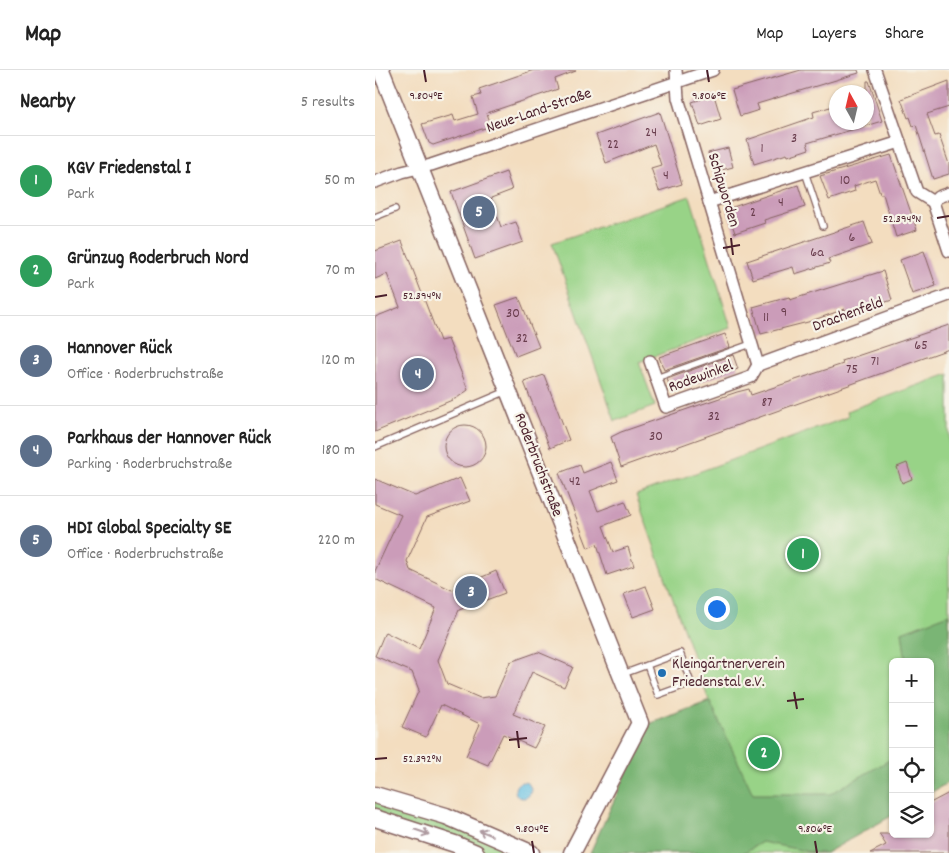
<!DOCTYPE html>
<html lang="en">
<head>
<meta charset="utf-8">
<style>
  body { margin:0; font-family:Dekko,sans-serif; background:#f2f2f2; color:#222 }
  .controls { position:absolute; right:15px; bottom:15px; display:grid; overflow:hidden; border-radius:8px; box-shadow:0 1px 4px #0004 }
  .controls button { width:45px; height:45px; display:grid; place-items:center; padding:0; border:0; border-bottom:1px solid #e0e0e0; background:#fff; color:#222; font:25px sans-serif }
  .compass { position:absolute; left:454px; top:15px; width:45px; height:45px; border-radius:50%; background:#fff; box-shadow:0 1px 4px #0004; rotate:352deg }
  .you { position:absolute; left:341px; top:538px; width:18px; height:18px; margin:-12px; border:4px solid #fff; border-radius:50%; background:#1a73e8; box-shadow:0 0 0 8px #1a73e833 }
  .badge { display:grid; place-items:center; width:32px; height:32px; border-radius:50%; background:#1f6fb2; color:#fff; font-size:16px; font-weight:700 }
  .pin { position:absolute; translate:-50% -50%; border:2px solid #fff; box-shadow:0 1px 5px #0006 }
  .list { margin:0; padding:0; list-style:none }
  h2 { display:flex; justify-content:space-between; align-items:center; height:65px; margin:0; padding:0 20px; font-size:21px }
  h2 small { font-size:16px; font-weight:400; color:#767676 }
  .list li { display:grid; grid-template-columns:32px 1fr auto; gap:15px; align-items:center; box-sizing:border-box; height:90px; padding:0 20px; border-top:1px solid #e0e0e0 }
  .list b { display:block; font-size:19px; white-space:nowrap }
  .list p { margin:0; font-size:16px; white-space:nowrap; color:#767676 }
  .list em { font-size:16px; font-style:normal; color:#767676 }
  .icon { flex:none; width:28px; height:28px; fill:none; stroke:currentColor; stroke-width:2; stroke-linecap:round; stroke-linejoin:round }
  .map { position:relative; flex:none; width:574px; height:783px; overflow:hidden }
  header { display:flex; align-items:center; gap:30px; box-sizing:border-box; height:70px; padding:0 25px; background:#fff; border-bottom:1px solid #e0e0e0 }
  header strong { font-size:24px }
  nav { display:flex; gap:28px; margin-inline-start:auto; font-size:18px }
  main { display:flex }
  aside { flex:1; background:#fff }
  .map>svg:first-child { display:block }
  .green { fill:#98d387; stroke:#717959 }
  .forest { fill:#7ab574; stroke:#626a50 }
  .water { fill:#67c2e5; stroke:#587088 }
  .building { fill:#cb9cb9 }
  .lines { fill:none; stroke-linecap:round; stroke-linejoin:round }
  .lane-casing { stroke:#85625f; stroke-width:8 }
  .street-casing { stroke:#85625f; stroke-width:14 }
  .secondary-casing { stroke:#85625f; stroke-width:19 }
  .lane { stroke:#fff; stroke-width:5.5 }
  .street { stroke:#fff; stroke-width:11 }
  .secondary { stroke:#fff; stroke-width:16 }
  .oneway { stroke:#ae9aa0 }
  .ticks { fill:none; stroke:#4a1f2b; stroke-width:2 }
  .poi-dot { fill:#1f6fb2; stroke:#f7f3e8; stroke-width:2 }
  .labels { text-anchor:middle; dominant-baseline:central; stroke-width:4.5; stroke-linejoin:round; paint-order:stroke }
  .number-label { font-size:14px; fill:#6a3e4e }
  .street-label { font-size:16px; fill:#4a1f2b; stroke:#f7f3e8 }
  .poi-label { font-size:16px; fill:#4a1f2b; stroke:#f7f3e8; text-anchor:start }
  .ticks-label { font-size:12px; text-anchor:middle; fill:#4a1f2b; stroke:#f7f3e8; stroke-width:4.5; stroke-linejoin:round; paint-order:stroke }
</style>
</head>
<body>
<header>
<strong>Map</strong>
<nav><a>Map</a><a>Layers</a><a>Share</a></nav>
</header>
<main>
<aside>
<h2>Nearby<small>5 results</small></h2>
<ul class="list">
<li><span class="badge" style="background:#2e9e5b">1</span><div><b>KGV Friedenstal I</b><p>Park</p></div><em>50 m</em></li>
<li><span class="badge" style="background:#2e9e5b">2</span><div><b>Grünzug Roderbruch Nord</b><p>Park</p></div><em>70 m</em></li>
<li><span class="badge" style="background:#5c6f8a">3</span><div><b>Hannover Rück</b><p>Office · Roderbruchstraße</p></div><em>120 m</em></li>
<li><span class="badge" style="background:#5c6f8a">4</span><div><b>Parkhaus der Hannover Rück</b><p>Parking · Roderbruchstraße</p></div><em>180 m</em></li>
<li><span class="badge" style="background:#5c6f8a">5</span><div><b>HDI Global Specialty SE</b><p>Office · Roderbruchstraße</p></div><em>220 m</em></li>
</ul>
</aside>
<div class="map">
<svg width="574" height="783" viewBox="0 0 574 783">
  <rect width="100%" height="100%" fill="#f7f3e8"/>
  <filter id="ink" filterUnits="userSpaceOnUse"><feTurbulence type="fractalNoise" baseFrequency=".02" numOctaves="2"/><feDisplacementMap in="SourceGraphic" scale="10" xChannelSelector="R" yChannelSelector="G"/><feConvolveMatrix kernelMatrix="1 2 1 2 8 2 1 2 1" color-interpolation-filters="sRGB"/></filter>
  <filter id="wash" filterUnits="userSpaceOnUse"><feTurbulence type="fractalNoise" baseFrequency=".0096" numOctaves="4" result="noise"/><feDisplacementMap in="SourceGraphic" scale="20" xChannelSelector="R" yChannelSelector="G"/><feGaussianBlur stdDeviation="1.12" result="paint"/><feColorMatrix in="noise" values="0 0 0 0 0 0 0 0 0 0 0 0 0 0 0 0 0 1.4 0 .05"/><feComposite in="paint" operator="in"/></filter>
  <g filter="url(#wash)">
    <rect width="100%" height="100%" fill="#f3ddbf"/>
    <g class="green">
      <path d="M315,126L356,258L264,292L280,336L240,351L177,173Z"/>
      <path d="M574,304V712L555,723V592H518V745L451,783H215L274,654L334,631L261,425L473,347L472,341Z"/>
      <path d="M0,725L156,783H97L0,748Z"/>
    </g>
    <g class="forest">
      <path d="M574,544V712L555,723V592H531L527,562Z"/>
      <path d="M335,632L378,724H455L518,688V745L451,783H440L387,772L368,783H215L274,654Z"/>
    </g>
    <circle class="water" cx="148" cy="720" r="8"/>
    <g id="blocks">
      <g class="building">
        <path d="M159,0L201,1L180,9L183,19L112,43L116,56L58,75L54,73L47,54L78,45L80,51L103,44L98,27L106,25L104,19Z"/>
        <path d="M426,0H483L484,3L382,34L384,40L365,46L357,20Z"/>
        <path d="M492,11H494L507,51L432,73L434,79L413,86L412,84L379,94L372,70L439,47L438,42L462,35V52H492Z"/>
        <path d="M574,11V37L552,44L560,66L564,65L574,94V104L558,109L541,55L538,56L535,47L533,48L526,29Z"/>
        <path d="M339,25L346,49L325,56L317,32Z"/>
        <path d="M285,42L307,114L284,121L276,98L286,95L279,74L231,93L221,65Z"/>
        <path d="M353,78L358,97L339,102L333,83Z"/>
        <path d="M516,85L542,160L521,167L508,124H505L500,109L479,116L480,121L454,130L445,106Z"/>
        <path d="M131,102L137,120L116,128L126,157L141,152L148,172L100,189L76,122Z"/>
        <path d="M423,115L430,137L389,150L390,153L360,163L352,139Z"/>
        <path d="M489,152L497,174L453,189L455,193L420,204L418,197L378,209L372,191Z"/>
        <path d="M27,171L65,271L73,269L93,320L82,328L0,362V247L25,237L12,204L0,209V181Z"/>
        <path d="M549,181L561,216L537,224L525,190Z"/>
        <path d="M508,201L517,230L472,245L470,239L433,252L386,264L378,237L414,227L415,230Z"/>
        <path d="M144,227L164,277L141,286L121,235Z"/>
        <path d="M574,255V279L246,397L236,367L246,362L362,322L374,319L376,325L468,294L467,291L479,287Z"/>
        <path d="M350,264L355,277L289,300L284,287Z"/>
        <path d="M358,285L363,299L297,322L292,309Z"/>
        <path d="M169,305L194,370L175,378L149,312Z"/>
        <circle cx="90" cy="376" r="21"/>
        <path d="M236,392L243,410L215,421L223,441L250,431L256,445L228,456L238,482L253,477L259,496L232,505L222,474L213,478L184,403L205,395L208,403Z"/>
        <path d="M532,393L537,409L527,413L522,397Z"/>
        <path d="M85,408L95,431L52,447L32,491L35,500L77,520L121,501L130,523L84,540L63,590L72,614L105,628L120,626L135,592L163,582L198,597L189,617L157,602L138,644L170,657L159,678L128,664L113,695L91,686L105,654L66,635L51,667L27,657L44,620L37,602L0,586L10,562L44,579L61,538L0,509V501L26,445L0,434V409L40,426Z"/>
        <path d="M271,516L280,539L258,547L249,524Z"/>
        <path d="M574,723V783H495L511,775L504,764H555V733Z"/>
      </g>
    </g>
  </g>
  <g filter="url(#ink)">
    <use href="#blocks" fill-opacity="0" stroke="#85625f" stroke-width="1"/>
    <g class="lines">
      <defs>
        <g id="lane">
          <path d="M430,102L448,156"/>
          <path d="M0,147L20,139"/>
          <path d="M281,308L376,274"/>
          <path d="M0,377L132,321"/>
          <path d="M248,604L305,583L316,613L283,625L272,595"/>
        </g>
        <g id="street">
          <path d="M301,0L303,28L383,295"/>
          <path d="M500,0L542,122L558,132"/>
          <path d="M0,112L27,102L56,95L338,0"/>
          <path d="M574,123L563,127L558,132L574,181"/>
          <path d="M334,132L525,72"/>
          <path d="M275,291L291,337L376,307L383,295"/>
          <path d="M383,295L574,225"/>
        </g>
        <g id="secondary">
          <path d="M6,0L265,653L197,783"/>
          <path d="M0,725L71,746L156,783"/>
          <path d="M0,748L80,774L101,783"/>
        </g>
      </defs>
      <use href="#lane" class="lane-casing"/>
      <use href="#street" class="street-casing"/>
      <use href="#secondary" class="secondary-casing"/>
      <use href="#lane" class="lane"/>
      <use href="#street" class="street"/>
      <use href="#secondary" class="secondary"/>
    </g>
    <defs><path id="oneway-shaft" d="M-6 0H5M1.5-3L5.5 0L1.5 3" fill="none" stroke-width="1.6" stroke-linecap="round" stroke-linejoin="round" transform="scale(1.25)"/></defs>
    <g class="oneway">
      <use href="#oneway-shaft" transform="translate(47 762) rotate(19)"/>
      <use href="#oneway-shaft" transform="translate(111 763) rotate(-157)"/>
    </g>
  </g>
  <path class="ticks" d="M49,0L51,12M332,0L334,12M562,148L574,146M356,168L358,185M348,178L365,175M0,227L12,225M419,622L422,639M412,631L429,629M142,661L144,678M134,670L152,668M0,689L12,688M157,771L159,783M440,771L442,783"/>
  <circle class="poi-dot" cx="287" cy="603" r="5"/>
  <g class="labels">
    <g class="number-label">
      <text x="276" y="63">24</text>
      <text x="419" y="69">3</text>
      <text x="238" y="75">22</text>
      <text x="387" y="79">1</text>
      <text x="291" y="106">4</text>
      <text x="470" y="111">10</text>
      <text x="406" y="133">4</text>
      <text x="378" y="143">2</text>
      <text x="477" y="168">6</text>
      <text x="442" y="183">6a</text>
      <text x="409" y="243">9</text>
      <text x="138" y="244">30</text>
      <text x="391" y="248">11</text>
      <text x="147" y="269">32</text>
      <text x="546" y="276">65</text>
      <text x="500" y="292">71</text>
      <text x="477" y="300">75</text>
      <text x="392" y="333">87</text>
      <text x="339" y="347">32</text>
      <text x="281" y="367">30</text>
      <text x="200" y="412">42</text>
    </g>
    <g class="street-label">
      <text transform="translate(164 41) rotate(-19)">Neue-Land-Straße</text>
      <text transform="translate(348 120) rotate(73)">Schipworden</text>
      <text transform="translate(473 245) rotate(-20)">Drachenfeld</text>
      <text transform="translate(326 307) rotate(-20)">Rodewinkel</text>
      <text transform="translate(163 395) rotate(69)">Roderbruchstraße</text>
    </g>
    <g class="poi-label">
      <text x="297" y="594">Kleingärtnerverein<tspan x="297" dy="18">Friedenstal e.V.</tspan></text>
    </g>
  </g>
  <g class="ticks-label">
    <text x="51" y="29">9.804°E</text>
    <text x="334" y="29">9.806°E</text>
    <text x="527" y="152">52.394°N</text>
    <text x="47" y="229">52.394°N</text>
    <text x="47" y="692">52.392°N</text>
    <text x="157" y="762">9.804°E</text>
    <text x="440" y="762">9.806°E</text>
  </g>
</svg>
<div class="controls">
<button>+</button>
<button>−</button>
<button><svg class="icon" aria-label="locate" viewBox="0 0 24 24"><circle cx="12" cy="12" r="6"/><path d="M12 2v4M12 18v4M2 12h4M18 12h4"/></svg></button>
<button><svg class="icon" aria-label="layers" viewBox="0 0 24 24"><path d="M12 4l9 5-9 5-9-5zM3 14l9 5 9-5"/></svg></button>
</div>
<svg class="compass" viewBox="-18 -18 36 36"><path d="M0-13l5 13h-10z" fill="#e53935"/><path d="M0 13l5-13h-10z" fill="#767676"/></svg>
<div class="you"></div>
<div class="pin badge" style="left:428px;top:484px;background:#2e9e5b">1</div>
<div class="pin badge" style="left:389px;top:683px;background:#2e9e5b">2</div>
<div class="pin badge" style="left:96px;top:522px;background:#5c6f8a">3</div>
<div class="pin badge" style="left:43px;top:304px;background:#5c6f8a">4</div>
<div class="pin badge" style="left:104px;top:142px;background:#5c6f8a">5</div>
</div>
</main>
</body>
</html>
